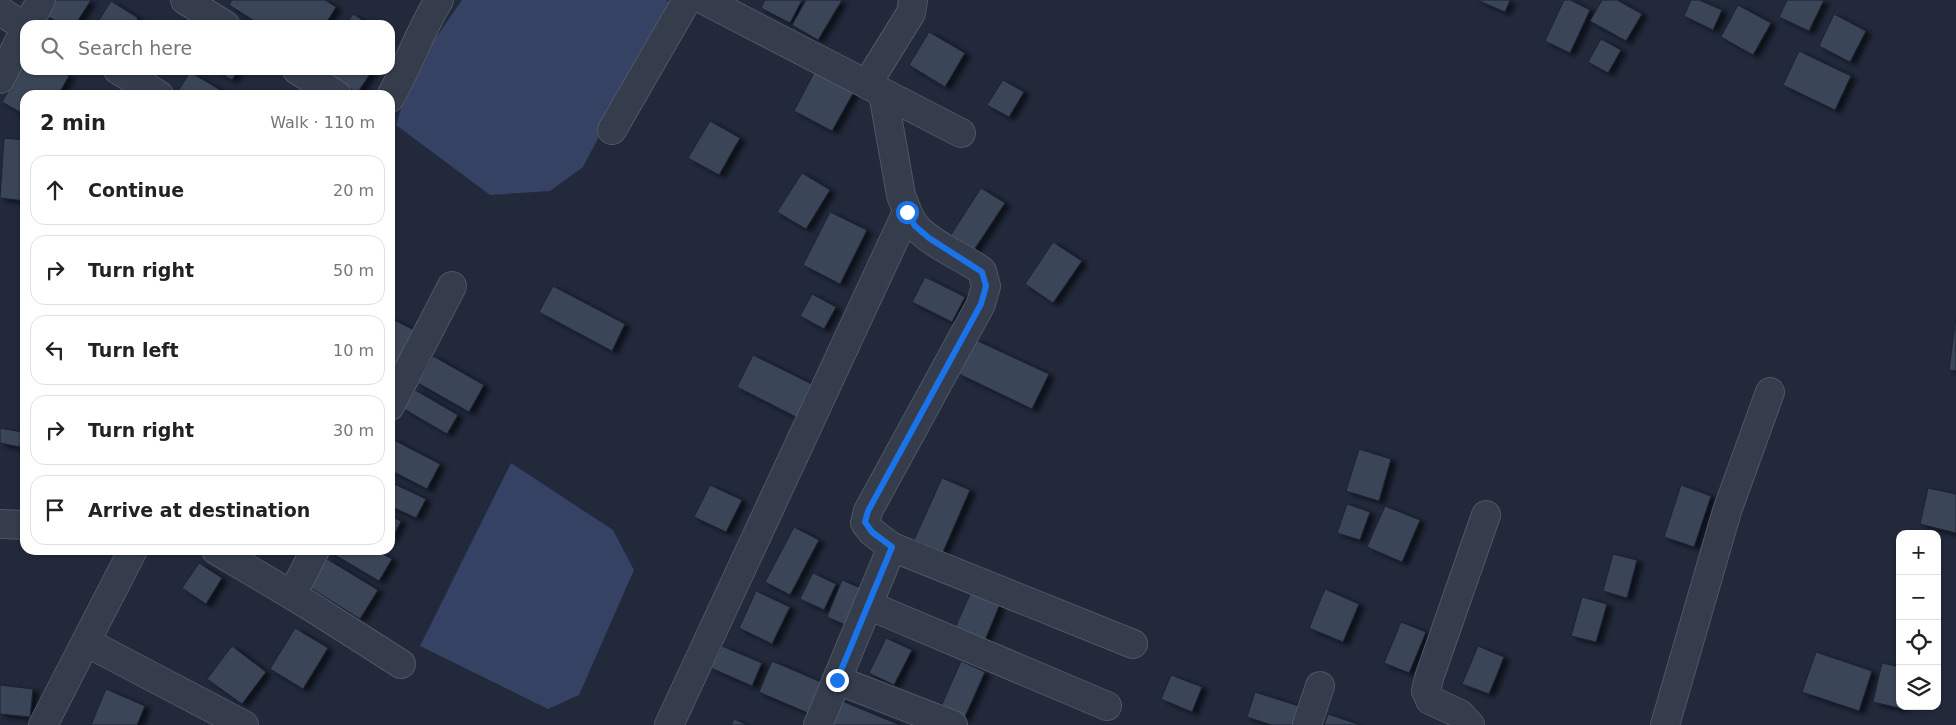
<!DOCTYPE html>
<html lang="en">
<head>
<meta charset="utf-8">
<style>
  body { margin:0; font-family:"DejaVu Sans",sans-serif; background:#f6f6f6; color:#222 }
  .controls { position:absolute; right:15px; bottom:15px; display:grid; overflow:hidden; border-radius:10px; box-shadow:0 1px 4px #0004 }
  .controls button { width:45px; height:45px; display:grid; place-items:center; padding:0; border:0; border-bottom:1px solid #e0e0e0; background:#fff; color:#222; font:25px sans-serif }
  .stop { position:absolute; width:15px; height:15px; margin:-11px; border:4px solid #1a73e8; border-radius:50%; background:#fff }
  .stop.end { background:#1a73e8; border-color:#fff; box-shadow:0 1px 5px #0008 }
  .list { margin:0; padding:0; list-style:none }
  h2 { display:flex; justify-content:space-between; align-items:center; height:65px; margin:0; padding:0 20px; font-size:21px }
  h2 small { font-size:16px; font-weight:400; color:#767676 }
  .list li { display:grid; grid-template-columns:32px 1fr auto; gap:15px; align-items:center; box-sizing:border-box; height:70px; margin:0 10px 10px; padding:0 10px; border:1px solid #e0e0e0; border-radius:15px }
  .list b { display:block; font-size:19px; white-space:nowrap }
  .list em { font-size:16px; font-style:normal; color:#767676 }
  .icon { flex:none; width:28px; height:28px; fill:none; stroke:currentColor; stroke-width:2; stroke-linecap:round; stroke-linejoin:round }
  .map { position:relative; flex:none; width:1956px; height:725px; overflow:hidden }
  .search { position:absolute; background:#fff; box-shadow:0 1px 4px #0004; left:20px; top:20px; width:375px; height:55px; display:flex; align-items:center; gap:12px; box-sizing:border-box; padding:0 18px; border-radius:15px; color:#767676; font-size:19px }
  .panel { position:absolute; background:#fff; box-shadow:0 1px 4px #0004; left:20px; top:90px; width:375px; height:465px; border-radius:15px }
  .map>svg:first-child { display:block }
  .water { fill:#354263 }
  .building { fill:#3a4459; stroke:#1c2332; filter:url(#shadow) }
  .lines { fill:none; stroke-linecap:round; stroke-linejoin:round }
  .minor-casing { stroke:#505666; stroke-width:30 }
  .minor { stroke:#353c4b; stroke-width:28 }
  .route { stroke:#1a73e8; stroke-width:6 }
</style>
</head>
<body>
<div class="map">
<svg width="1956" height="725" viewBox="0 0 1956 725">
  <defs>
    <filter id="shadow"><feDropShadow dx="5.5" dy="3" stdDeviation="2.5" flood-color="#0009"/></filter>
  </defs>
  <rect width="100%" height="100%" fill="#21293b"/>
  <g class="water">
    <path d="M462,0H666L670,2L583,167L550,191L490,195L396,125L412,72Z"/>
    <path d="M511,463L613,530L634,570L579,695L548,709L420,646Z"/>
  </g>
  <g class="building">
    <path d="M53,0H91L75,25H62L44,14Z"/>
    <path d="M232,0H325L336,7L325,25H261L229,5Z"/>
    <path d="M765,0H802L790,23L761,8Z"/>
    <path d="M806,0H842L818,40L792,25Z"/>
    <path d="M1477,0H1510L1505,12Z"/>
    <path d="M1564,0H1570L1590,10L1570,53L1545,41Z"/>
    <path d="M1602,0H1617L1642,14L1626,41L1590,21Z"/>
    <path d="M1691,0H1699L1722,10L1713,30L1684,16Z"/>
    <path d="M1787,0H1824L1809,31L1779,17Z"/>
    <path d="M111,1L138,18L134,25H96Z"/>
    <path d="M1738,5L1771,23L1753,55L1721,37Z"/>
    <path d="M353,14L370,25H346Z"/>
    <path d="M1834,14L1866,31L1850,62L1819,46Z"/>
    <path d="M929,32L965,53L945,87L909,65Z"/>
    <path d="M1601,39L1621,50L1608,73L1588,62Z"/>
    <path d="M1799,51L1851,76L1835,110L1783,85Z"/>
    <path d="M25,61V70H58L69,76L58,95H25V115L2,102Z"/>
    <path d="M817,67L856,88L832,131L794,111Z"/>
    <path d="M215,70H238L232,80Z"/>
    <path d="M322,70H373L357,93Z"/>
    <path d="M190,72L229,95H180L177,93Z"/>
    <path d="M1003,80L1024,92L1009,117L987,105Z"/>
    <path d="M710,121L740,138L719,175L688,158Z"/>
    <path d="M4,138L25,140V201L0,198Z"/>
    <path d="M802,173L830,190L806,229L777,212Z"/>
    <path d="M981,188L1005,203L970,256L947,241Z"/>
    <path d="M830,212L867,230L840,284L803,265Z"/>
    <path d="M1053,242L1082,261L1053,303L1025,284Z"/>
    <path d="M925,277L965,297L952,322L912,302Z"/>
    <path d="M553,286L625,324L612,351L539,312Z"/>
    <path d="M812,294L836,307L824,329L800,316Z"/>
    <path d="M1956,317V371L1949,370Z"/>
    <path d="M390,318L418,332L399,370L390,366Z"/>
    <path d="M976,340L1049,374L1032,409L959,374Z"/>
    <path d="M753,355L820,388L804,421L737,387Z"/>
    <path d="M433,356L484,385L469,412L418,383Z"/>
    <path d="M415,390L458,415L447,434L404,409Z"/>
    <path d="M0,428L22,432L20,447L0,443Z"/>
    <path d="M392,439L440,464L427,489L390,470V442Z"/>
    <path d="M1359,449L1391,459L1379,501L1346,491Z"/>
    <path d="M942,478L970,490L943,552L914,540Z"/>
    <path d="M390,482L426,499L416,518L390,506Z"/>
    <path d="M710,485L742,500L726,532L694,517Z"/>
    <path d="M1681,485L1711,496L1694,547L1664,537Z"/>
    <path d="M1928,488L1956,494V533L1920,524Z"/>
    <path d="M1347,504L1370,512L1360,540L1337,533Z"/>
    <path d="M1385,506L1420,520L1402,562L1367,547Z"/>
    <path d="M390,516L401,521L390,543Z"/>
    <path d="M794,527L819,540L790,595L765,582Z"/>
    <path d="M331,550H376L392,559L379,581L330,552Z"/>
    <path d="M1613,554L1637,560L1627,598L1603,591Z"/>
    <path d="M327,559L378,590L360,619L309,587Z"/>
    <path d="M199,563L222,578L206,604L182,588Z"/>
    <path d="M813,573L836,584L824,610L800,599Z"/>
    <path d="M842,580L865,590L850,627L827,617Z"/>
    <path d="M1900,580V598L1895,597Z"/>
    <path d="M1325,589L1359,604L1343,642L1309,628Z"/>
    <path d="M756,591L790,607L772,644L739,628Z"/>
    <path d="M971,592L1000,604L985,640L955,628Z"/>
    <path d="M1582,597L1607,604L1596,642L1571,636Z"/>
    <path d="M1401,622L1426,632L1409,673L1384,663Z"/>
    <path d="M295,628L328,648L303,689L270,669Z"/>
    <path d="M886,638L912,650L894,685L869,673Z"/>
    <path d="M232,646L266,672L242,704L207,679Z"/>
    <path d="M722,646L762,663L752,686L711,668Z"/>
    <path d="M1478,646L1504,657L1489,694L1462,684Z"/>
    <path d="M1816,652L1872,671L1859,711L1802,692Z"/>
    <path d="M772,661L828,685L815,716L759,692Z"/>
    <path d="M961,661L985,672L964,719L940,709Z"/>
    <path d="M1882,663L1900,667V706H1904L1903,709L1873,702Z"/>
    <path d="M1171,675L1202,687L1192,712L1161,699Z"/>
    <path d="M0,685L33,689L30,717L0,714Z"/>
    <path d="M106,689L145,706L137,725H91Z"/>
    <path d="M1255,692L1302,707L1296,725H1272L1247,717Z"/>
    <path d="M832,697L900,725H820Z"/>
    <path d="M1328,714L1360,725H1324Z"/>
    <path d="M734,719L747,725H731Z"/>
  </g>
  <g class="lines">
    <defs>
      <g id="minor">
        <path d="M185,0L225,25"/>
        <path d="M704,0L961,133"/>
        <path d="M0,11L25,27"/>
        <path d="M28,25L41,0"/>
        <path d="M118,70L159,95"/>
        <path d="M297,70L337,95"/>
        <path d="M0,79L25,30"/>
        <path d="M867,84L911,13L913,0"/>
        <path d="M883,93L901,195C905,205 908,216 914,224C926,242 964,257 982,271L986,286L981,304L868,511L865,523L872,532L892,547L1133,644"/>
        <path d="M390,98C408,66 420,31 439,0"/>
        <path d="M612,130L687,0"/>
        <path d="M390,406L452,286"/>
        <path d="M0,524L25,525"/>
        <path d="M216,550L310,606L401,664"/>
        <path d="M292,595L315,550"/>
        <path d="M868,605L1107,706"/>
        <path d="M86,642L244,725"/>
        <path d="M837,680L953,725"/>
        <path d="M43,725L133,550"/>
        <path d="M669,725L907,212"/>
        <path d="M818,725L892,547"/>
        <path d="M1307,725L1320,686"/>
        <path d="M1470,725L1460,714L1430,700L1426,691L1429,678L1486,515"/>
        <path d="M1665,725L1727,511L1770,392"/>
      </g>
    </defs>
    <use href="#minor" class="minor-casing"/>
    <use href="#minor" class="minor"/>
  </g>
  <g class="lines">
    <path class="route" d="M837,680L892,547L872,532L865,522L868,511L981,304L986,286L982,272L929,238L915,226L907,212"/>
  </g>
</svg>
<div class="controls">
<button>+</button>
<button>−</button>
<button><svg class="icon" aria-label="locate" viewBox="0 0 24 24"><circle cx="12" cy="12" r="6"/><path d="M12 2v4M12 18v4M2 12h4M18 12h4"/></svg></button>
<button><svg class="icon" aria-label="layers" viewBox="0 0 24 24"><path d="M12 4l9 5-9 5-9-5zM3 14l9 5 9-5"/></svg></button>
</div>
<div class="stop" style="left:907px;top:212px"></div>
<div class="stop end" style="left:837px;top:680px"></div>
<div class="search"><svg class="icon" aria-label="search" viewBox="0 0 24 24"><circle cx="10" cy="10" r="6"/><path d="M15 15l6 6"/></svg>Search here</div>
<section class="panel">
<h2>2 min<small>Walk · 110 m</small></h2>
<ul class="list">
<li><svg class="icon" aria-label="ahead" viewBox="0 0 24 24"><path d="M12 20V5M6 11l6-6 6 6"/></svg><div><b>Continue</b></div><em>20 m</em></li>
<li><svg class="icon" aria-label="right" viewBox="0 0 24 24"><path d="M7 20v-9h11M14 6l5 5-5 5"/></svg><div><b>Turn right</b></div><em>50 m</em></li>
<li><svg class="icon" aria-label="left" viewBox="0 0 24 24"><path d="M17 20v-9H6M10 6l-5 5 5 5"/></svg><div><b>Turn left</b></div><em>10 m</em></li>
<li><svg class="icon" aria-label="right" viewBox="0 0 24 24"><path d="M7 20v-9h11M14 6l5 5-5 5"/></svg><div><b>Turn right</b></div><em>30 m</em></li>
<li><svg class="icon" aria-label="arrive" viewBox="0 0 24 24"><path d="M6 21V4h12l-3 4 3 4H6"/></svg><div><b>Arrive at destination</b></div></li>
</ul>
</section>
</div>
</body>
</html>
